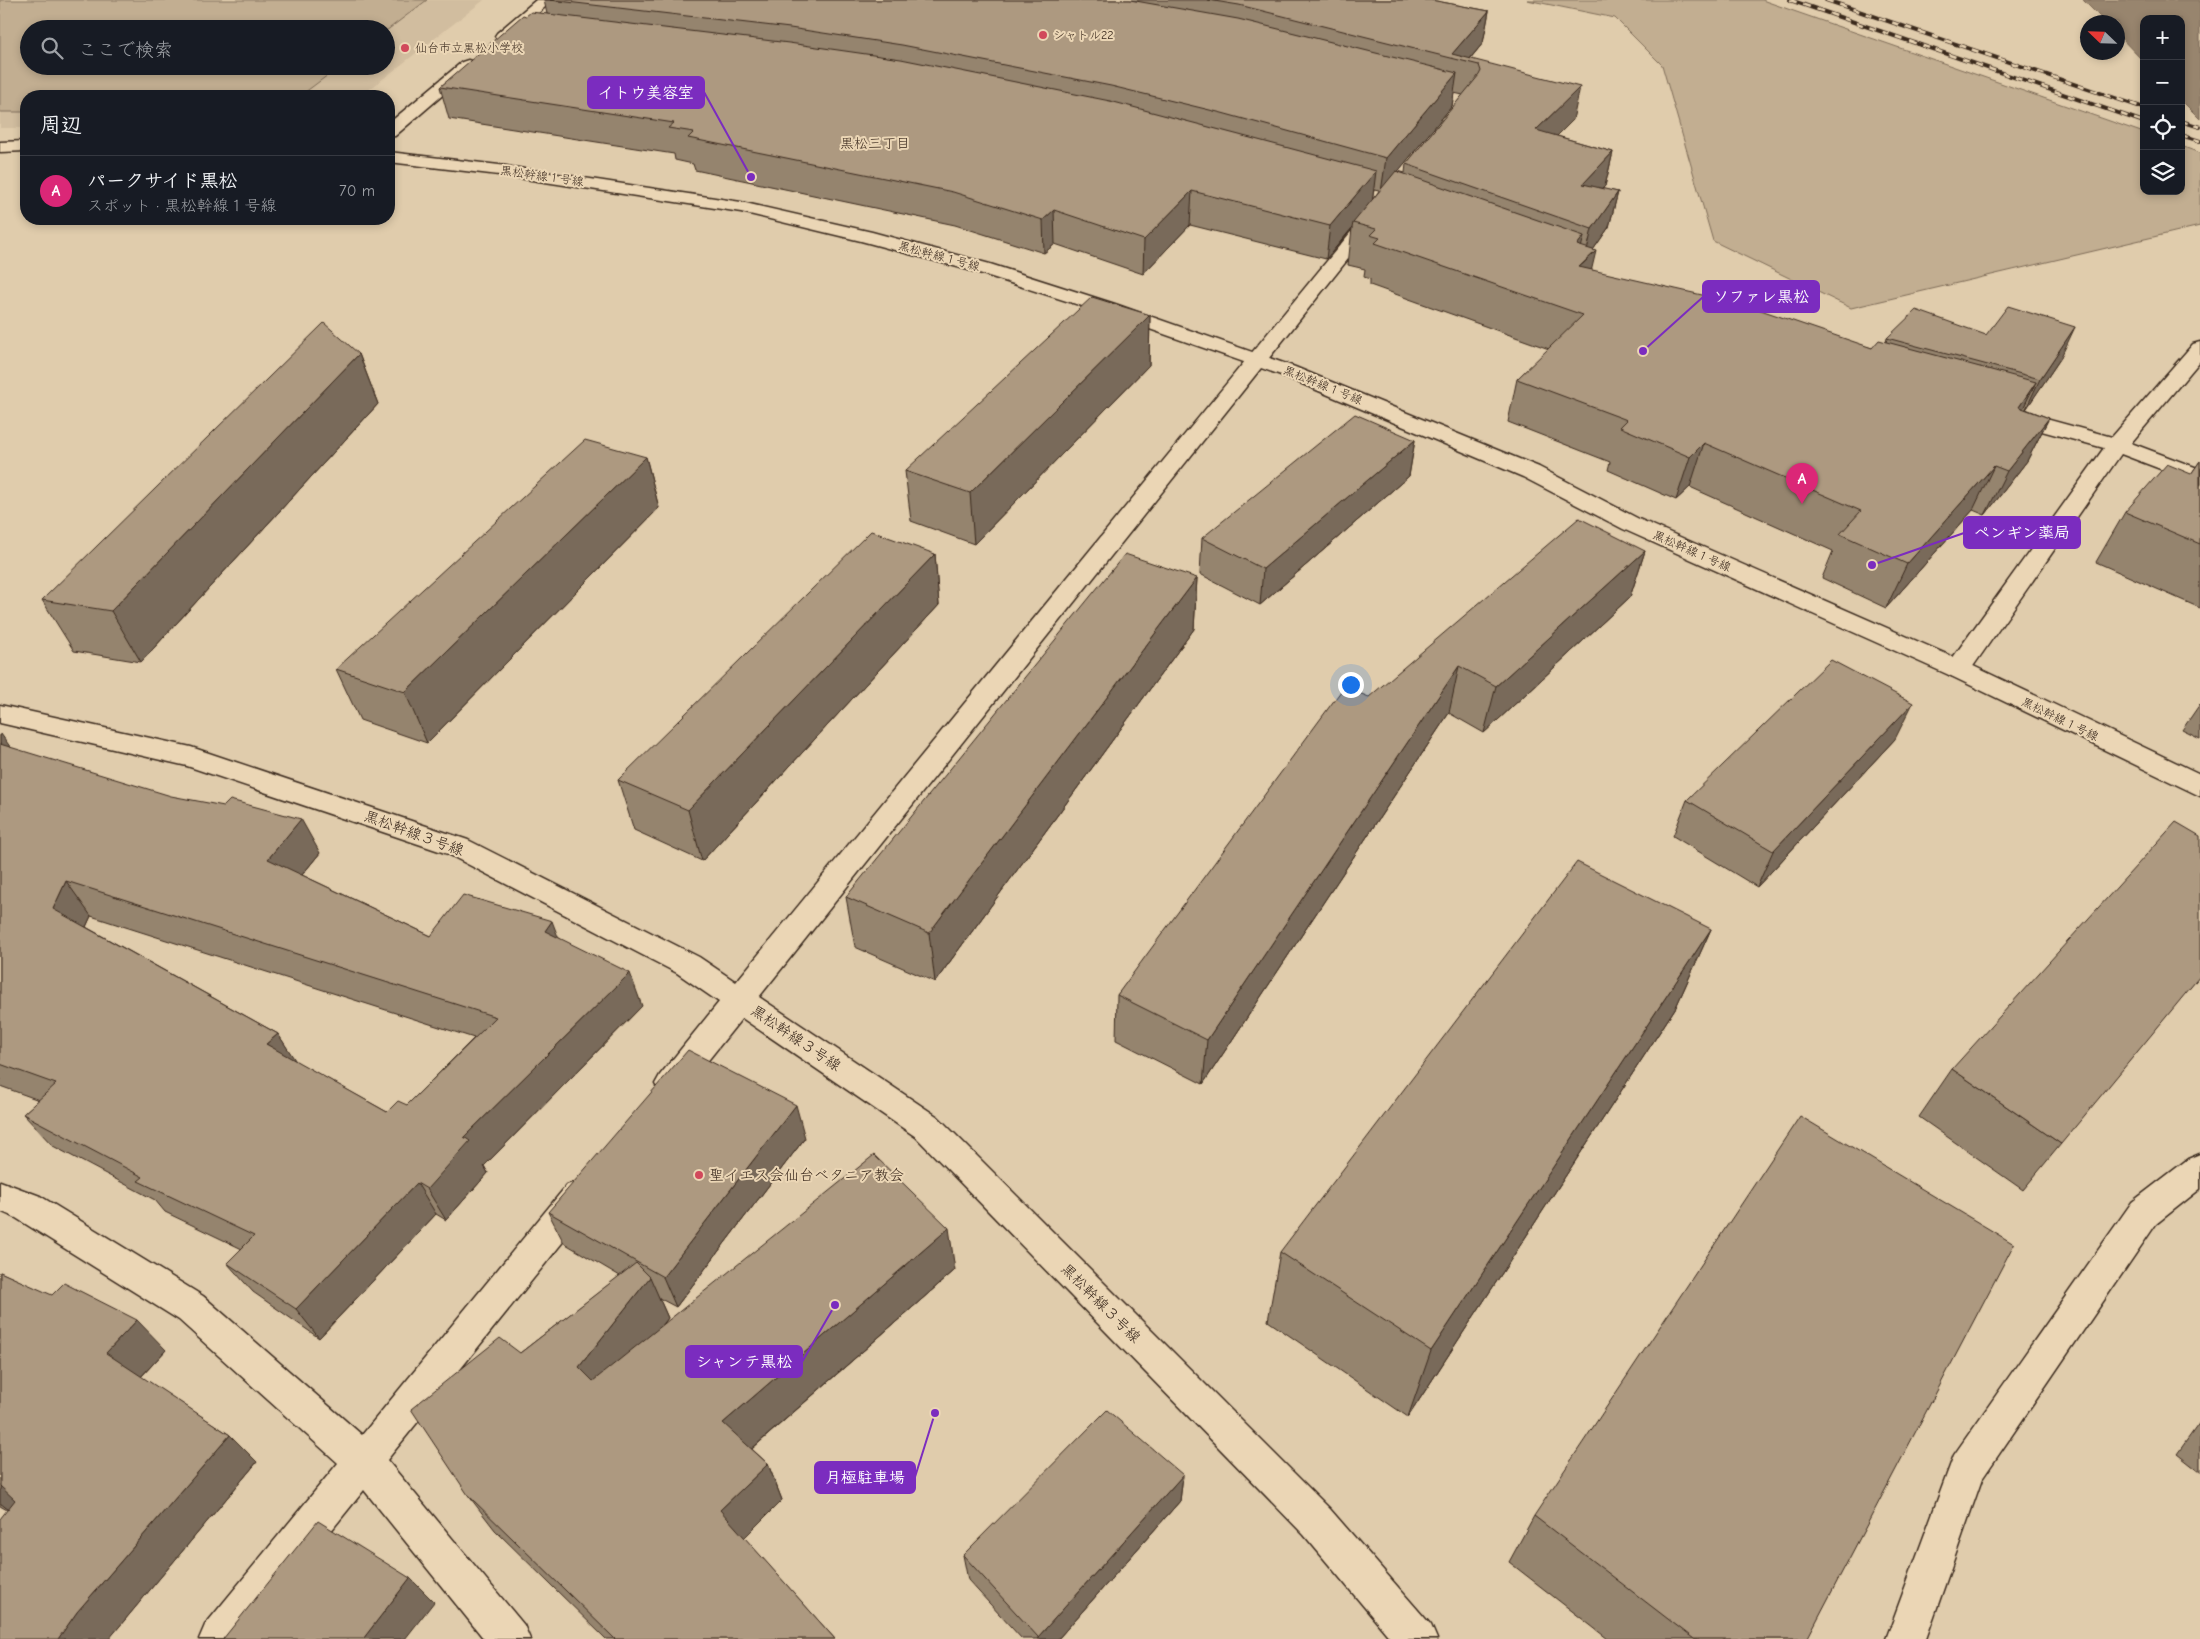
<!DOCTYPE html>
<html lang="ja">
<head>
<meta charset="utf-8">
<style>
  body { margin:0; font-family:"Comic Neue","Klee One",sans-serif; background:#242831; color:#f1f3f6 }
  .controls { position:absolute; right:15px; top:15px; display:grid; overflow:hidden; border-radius:10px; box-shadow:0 2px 8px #0003 }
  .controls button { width:45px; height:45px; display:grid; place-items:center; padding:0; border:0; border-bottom:1px solid #363941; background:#171b24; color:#f1f3f6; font:25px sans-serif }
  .compass { position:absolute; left:2080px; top:15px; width:45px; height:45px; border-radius:50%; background:#171b24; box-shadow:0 2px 8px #0003; rotate:293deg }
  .you { position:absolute; left:1350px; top:684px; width:18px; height:18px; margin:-12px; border:4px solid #fff; border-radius:50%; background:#1a73e8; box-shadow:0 0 0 8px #1a73e833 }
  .badge { display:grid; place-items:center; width:32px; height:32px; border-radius:50%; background:#db2777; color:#fff; font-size:16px; font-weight:700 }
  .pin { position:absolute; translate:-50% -41px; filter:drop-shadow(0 1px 2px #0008) }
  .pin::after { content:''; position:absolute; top:26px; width:18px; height:15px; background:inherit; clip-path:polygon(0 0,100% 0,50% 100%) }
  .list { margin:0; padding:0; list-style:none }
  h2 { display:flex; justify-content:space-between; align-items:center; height:65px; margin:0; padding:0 20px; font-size:21px }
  h2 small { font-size:16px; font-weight:400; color:#9ea1a6 }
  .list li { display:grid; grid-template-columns:32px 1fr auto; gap:15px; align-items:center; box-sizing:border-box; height:70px; padding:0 20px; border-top:1px solid #363941 }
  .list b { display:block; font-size:19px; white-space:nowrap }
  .list p { margin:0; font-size:16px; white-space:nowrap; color:#9ea1a6 }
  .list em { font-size:16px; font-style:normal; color:#9ea1a6 }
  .icon { flex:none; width:28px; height:28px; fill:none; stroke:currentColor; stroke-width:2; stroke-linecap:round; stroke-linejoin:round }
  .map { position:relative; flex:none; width:2200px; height:1639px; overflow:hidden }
  .search { position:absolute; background:#171b24; box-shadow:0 2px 8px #0003; left:20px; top:20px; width:375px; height:55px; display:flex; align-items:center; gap:12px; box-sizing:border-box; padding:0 18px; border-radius:28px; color:#9ea1a6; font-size:19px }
  .panel { position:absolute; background:#171b24; box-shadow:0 2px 8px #0003; left:20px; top:90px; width:375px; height:135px; border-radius:20px }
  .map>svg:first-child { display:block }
  .built { fill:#d1bd9f; fill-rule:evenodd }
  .green { fill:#c2ae91; stroke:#7e6c58 }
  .water { fill:#98856e; stroke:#73614e }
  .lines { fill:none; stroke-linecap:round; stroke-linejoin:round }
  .street-casing { stroke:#3b2a1e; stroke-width:3 }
  .secondary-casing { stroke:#3b2a1e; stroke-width:3 }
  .street { fill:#ebd6b5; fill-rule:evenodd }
  .secondary { fill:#ebd6b5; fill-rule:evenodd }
  .rail-casing { stroke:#3b2a1e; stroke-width:4 }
  .rail { stroke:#ebd6b5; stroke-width:2.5; stroke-dasharray:7; stroke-linecap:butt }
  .wall { fill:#95846e; stroke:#3b2a1e; fill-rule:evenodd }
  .shaded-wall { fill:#796b5a; stroke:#3b2a1e }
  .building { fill:#ad9980; stroke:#3b2a1e; fill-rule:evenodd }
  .poi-dot { fill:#d1495b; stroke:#ebd6b5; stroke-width:2 }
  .labels { text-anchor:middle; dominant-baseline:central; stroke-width:4; stroke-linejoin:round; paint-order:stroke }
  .far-poi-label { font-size:12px; fill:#3b2a1e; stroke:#ebd6b5; text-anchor:start }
  .far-street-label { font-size:12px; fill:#3b2a1e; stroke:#ebd6b5 }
  .far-neighbourhood-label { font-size:14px; fill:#3b2a1e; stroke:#ebd6b5 }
  .street-label { font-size:15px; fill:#3b2a1e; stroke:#ebd6b5 }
  .poi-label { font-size:15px; fill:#3b2a1e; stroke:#ebd6b5; text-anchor:start }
  .leader { fill:none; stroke:#7b2cbf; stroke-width:2 }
  .callout-dot { fill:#7b2cbf; stroke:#ebd6b5; stroke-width:2 }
  .callout { fill:#7b2cbf; stroke:#7b2cbf; stroke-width:2 }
  .callout-label { font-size:16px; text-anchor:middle; font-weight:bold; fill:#fff }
</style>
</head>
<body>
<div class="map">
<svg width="2200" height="1639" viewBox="0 0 2200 1639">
  <rect width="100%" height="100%" fill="#e0ccac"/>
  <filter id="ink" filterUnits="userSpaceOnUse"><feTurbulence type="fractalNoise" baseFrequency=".02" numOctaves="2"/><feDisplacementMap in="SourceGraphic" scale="10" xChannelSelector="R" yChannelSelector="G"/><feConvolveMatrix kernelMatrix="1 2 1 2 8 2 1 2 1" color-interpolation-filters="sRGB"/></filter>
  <g filter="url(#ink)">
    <path class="built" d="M0,0H484L361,96H26V128H0ZM29,29H386V66H29Z"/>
    <g class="green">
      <path d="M0,0H427L386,31V29H29V66H340L300,96H26V112H0Z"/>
      <path d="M1527,0H1762L2144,133V191H2181V146L2200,153V226L1851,308L1713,241L1662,65L1615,18Z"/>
    </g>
    <path class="water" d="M2083,0H2200V119L2181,100V19H2144V62L2118,35V22H2105Z"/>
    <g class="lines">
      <defs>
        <g id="street">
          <path d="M536,0H553L509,39H497L495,36L497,33Z"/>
          <path d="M468,60L474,62L476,65L474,68L395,136L389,137V123L462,62Z"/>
          <path d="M1374,209L1380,211L1383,215L1380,219L759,997L938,1117L1330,1509L1431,1625L1437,1639H1391L1304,1535L916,1137L742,1018L682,1093L671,1097L660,1093L655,1084L660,1075L719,1002L677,973L448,854L187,766L0,723V705L191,747L468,840L699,957L736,982L1368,211Z"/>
          <path d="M2200,342V361L2131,443L2200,469V484L2121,454L1967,675L1958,678L1949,675L1945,669L1949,663L2104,448L2001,420L1998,415L2001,410L2009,409L2112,437L2193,344Z"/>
          <path d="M0,1181L40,1196L203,1296L362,1435L567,1185L579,1181L591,1185L596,1196L591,1207L387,1460L524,1625L530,1639H484L364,1490L244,1639H199L205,1625L338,1463L179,1320L16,1218L0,1211Z"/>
        </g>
        <g id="secondary">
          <path d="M26,141V151L0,152V142Z"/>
          <path d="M389,152L499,165L741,202L872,232L990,264L1115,304L1295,367L1539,467L1639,519L1967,663L2200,774V796L1949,675L1623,529L1523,477L1281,375L1101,312L976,272L861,241L741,212L499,175L389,162Z"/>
          <path d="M2200,1154V1189L2156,1224L1982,1479L1926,1639H1886L1954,1455L2132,1202L2188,1159Z"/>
        </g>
      </defs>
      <use href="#street" class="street-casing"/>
      <use href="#secondary" class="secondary-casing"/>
      <use href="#street" class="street"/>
      <use href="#secondary" class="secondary"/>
      <defs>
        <g id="rail">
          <path d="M1790,0L2144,122"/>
          <path d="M1826,0L2144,108"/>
          <path d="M2181,121L2200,127"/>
          <path d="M2181,135L2200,141"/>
        </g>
      </defs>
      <use href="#rail" class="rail-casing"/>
      <use href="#rail" class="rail"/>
    </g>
    <g class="wall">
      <path d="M544,0H1431L1489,11L1483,43L1470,59L1573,120L1557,136L1613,152L1605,186L1602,189L1618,192L1609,227L1593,250L1591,270L1872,348L1886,342L1887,338L1986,335L2060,359L2026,409L2049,418L2027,461L1985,515L1973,510L1886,608L1822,578L1833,551L1690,487L1676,500L1608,470L1610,462L1508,422L1517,379L1549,349L1370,285V279L1364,277L1365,269L1348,265L1352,228L1326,259L1190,225L1143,274L1055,244L1044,253L955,225L695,170L693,164L675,160L674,154L449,119L440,87L526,16L547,14ZM1454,93L1463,95L1406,164L1405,173L1398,171L1452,106ZM1374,190L1379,191L1372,200Z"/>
      <path d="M1150,315L1149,365L974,544L911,521L905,471Z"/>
      <path d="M359,354L378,404L141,662L74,651L42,600Z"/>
      <path d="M1415,440L1409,476L1260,605L1200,574L1202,538Z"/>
      <path d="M646,457L659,508L427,743L360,720L336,669Z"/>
      <path d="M2200,461V608L2096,562L2125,512L2191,474Z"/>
      <path d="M1645,551L1630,597L1484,733L1449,713L1203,1084L1116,1040L1117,995L1369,697Z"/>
      <path d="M935,554L939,605L702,861L634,830L618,780Z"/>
      <path d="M1197,578L1194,629L935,982L855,947L846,897Z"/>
      <path d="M2200,704V739L2182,730Z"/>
      <path d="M0,734L10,748L320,853L302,875L431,936L558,937L642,1006L484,1166L488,1173L446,1220L436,1214L319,1338L253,1292L227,1263L242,1249L165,1212L155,1200L53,1146L23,1114L39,1100L0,1086ZM91,916L474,1038L407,1105L387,1112L295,1061L278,1034L86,927Z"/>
      <path d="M1895,739L1757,887L1673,836L1687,800Z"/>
      <path d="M1711,929L1676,1007L1408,1417L1268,1321L1280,1252Z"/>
      <path d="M1952,1069L2061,1144L2023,1190L1919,1117Z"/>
      <path d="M805,1138L676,1307L659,1298L668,1318L662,1326L955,1270L752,1449L768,1464L782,1500L744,1538L835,1639H606L495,1530L468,1495L520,1353L620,1276L564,1243L548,1212Z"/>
      <path d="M0,1272L166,1350L141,1377L230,1435L257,1462L112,1635L7,1510L0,1506Z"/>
      <path d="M2200,1422V1472L2177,1454Z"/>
      <path d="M1183,1475L1180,1501L1058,1639H1022L968,1580L963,1555Z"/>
      <path d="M1534,1516L1807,1639H1608L1509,1562Z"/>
    </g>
    <g class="shaded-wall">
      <path d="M1489,11L1483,43L1467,62L1452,54Z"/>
      <path d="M1457,73L1452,106L1381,192L1386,158Z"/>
      <path d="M1580,87L1573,120L1529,164L1536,130Z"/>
      <path d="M1613,152L1605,186L1575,218L1583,184Z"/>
      <path d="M1376,171L1372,204L1353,223L1352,228L1326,259L1330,226Z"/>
      <path d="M1192,191L1190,225L1143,274L1144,240Z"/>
      <path d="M1618,192L1609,227L1584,263L1596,251L1586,293L1579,267L1584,263L1592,229Z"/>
      <path d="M1054,210L1055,244L1044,253L1043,220Z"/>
      <path d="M1584,236L1574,277L1577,245Z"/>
      <path d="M1150,315L1149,365L974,544L970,493Z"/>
      <path d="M2075,327L2060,359L2025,411L2040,379Z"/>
      <path d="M359,354L378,404L141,662L111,611Z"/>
      <path d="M2036,382L2015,425L2019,407Z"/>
      <path d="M2049,418L2027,461L1985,515L2007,471Z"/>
      <path d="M1415,440L1409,476L1260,605L1263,569Z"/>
      <path d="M1704,443L1690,487L1676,500L1690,457Z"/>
      <path d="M646,457L659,508L427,743L405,692Z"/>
      <path d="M1994,466L1973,510L1886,608L1907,564Z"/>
      <path d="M1645,551L1630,597L1484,733L1496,686Z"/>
      <path d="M935,554L939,605L702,861L688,810Z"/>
      <path d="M1197,578L1194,629L935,982L929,933Z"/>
      <path d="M1459,666L1449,713L1203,1084L1207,1040Z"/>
      <path d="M1913,703L1895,739L1757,887L1773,851Z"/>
      <path d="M1,734L26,769L0,753V736Z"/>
      <path d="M301,819L320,853L287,893L268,859Z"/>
      <path d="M66,881L91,916L79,942L53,909Z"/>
      <path d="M552,921L565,955L545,931Z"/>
      <path d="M1711,929L1676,1007L1408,1417L1431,1351Z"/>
      <path d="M630,973L642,1006L484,1166L488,1173L446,1220L427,1189L464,1137Z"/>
      <path d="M278,1034L299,1066L266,1044Z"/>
      <path d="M796,1105L805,1138L676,1307L663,1277Z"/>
      <path d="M417,1183L436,1214L319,1338L296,1309Z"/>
      <path d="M949,1228L955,1270L739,1460L723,1423Z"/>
      <path d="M650,1277L668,1318L601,1406L579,1367Z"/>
      <path d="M137,1320L166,1350L136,1382L106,1353Z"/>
      <path d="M230,1435L257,1462L109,1639H58L77,1612Z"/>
      <path d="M768,1464L782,1500L737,1545L720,1510Z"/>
      <path d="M1183,1475L1180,1501L1058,1639H1038V1637Z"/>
      <path d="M0,1484L26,1503L14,1514L0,1503Z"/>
      <path d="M410,1578L434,1602L405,1639H363Z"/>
    </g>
    <g class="building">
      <path d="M550,0H1130L1238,19L1457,73L1386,158L1222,113L1111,86L902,45L790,28Z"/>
      <path d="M1208,0H1431L1489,11L1452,54L1580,87L1536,130L1613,152L1583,184L1618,192L1592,229L1406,164L1479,75L1481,71L1479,65L1239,5Z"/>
      <path d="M531,12L789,43L901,59L1110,101L1376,171L1330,226L1192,191L1144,240L1054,210L1043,220L953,192L688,138L694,132L668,128L674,123L440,87L523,15L526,16Z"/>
      <path d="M1396,171L1584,236L1577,245L1596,251L1579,267L1746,305L1872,348L1879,340L2036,382L2019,407L2049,418L2007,471L1994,466L1907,564L1840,534L1861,511L1704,443L1690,457L1620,427L1627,420L1517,379L1583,315L1375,243L1380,238L1370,235L1376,229L1353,223Z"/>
      <path d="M1092,297L1150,315L970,493L905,471Z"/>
      <path d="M2008,306L2075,327L2040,379L1887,338L1916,310L1986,335Z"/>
      <path d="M324,323L359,354L111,611L42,600Z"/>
      <path d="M1355,414L1415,440L1263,569L1202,538Z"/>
      <path d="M585,440L646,457L405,692L336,669Z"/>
      <path d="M2200,461V544L2125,512L2167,464L2191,474Z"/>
      <path d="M1579,518L1645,551L1496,686L1459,666L1207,1040L1117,995L1344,687L1369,697Z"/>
      <path d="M871,531L935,554L688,810L618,780Z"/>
      <path d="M1125,554L1197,578L929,933L846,897Z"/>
      <path d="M1831,660L1913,703L1773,851L1687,800Z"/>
      <path d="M0,744L171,796L224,806L230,800L301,819L268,859L431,936L463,895L552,921L545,931L630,973L464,1137L470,1141L427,1189L417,1183L296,1309L227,1263L254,1236L138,1181L143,1177L23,1114L56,1084L0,1064ZM66,881L496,1017L407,1105L398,1101L387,1112L266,1044L278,1034L53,909Z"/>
      <path d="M2176,822L2200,836V976L2061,1144L1952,1069Z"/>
      <path d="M1577,862L1711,929L1431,1351L1280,1252Z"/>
      <path d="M688,1050L796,1105L663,1277L548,1212Z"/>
      <path d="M1800,1116L2014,1244L1807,1639H1694L1534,1516Z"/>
      <path d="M874,1155L949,1228L723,1423L768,1464L720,1510L835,1639H615L468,1495L411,1409L500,1338L520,1353L636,1263L650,1277L579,1367L593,1381Z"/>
      <path d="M0,1272L52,1295L64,1283L137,1320L106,1353L230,1435L77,1612L58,1639H0V1519L15,1500L0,1486Z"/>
      <path d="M1107,1410L1183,1475L1038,1637L963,1555Z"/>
      <path d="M318,1521L410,1578L363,1639H223Z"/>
    </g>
  </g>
  <g class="poi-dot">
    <circle cx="1043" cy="35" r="5"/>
    <circle cx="405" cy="48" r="5"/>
    <circle cx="699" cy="1175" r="5"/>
  </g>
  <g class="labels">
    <g class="far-poi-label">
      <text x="1053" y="35">シャトル22</text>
      <text x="415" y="48">仙台市立黒松小学校</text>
    </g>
    <g class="far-street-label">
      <text transform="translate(542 176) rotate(8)">黒松幹線１号線</text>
      <text transform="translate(939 256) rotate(15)">黒松幹線１号線</text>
      <text transform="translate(1323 385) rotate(22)">黒松幹線１号線</text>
      <text transform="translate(1692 551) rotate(24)">黒松幹線１号線</text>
      <text transform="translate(2060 719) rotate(26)">黒松幹線１号線</text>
    </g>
    <g class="far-neighbourhood-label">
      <text x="875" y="143">黒松三丁目</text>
    </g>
    <g class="street-label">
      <text transform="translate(414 833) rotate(20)">黒松幹線３号線</text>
      <text transform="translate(796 1038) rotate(34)">黒松幹線３号線</text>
      <text transform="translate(1101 1303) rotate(45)">黒松幹線３号線</text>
    </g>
    <g class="poi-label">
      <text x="709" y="1175">聖イエス会仙台ベタニア教会</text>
    </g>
  </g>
  <path class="leader" d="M751 177L704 92M1643 351L1703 297M1872 565L1964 533M835 1305L802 1362M935 1413L915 1477"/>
  <g class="callout-dot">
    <circle cx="751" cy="177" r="5"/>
    <circle cx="1643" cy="351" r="5"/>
    <circle cx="1872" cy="565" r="5"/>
    <circle cx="835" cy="1305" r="5"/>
    <circle cx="935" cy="1413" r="5"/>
  </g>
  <g class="callout">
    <rect x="588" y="77" width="116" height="31" rx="5"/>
    <rect x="1703" y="281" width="116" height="31" rx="5"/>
    <rect x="1964" y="517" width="116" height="31" rx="5"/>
    <rect x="686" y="1346" width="116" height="31" rx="5"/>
    <rect x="815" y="1462" width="100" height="31" rx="5"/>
  </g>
  <g class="callout-label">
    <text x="646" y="98">イトウ美容室</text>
    <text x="1761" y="302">ソファレ黒松</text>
    <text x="2022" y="538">ペンギン薬局</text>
    <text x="744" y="1367">シャンテ黒松</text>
    <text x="865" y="1483">月極駐車場</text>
  </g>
</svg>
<div class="controls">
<button>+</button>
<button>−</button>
<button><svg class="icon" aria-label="locate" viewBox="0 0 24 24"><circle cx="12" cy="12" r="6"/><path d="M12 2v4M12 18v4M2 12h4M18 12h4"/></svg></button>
<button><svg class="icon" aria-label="layers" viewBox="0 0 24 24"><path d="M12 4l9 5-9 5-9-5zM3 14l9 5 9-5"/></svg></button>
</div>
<svg class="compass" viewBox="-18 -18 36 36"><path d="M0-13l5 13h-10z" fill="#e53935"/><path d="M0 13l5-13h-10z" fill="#9ea1a6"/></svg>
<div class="you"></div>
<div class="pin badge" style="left:1802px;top:504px">A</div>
<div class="search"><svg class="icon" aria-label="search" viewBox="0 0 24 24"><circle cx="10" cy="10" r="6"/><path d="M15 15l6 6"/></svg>ここで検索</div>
<section class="panel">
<h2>周辺<small></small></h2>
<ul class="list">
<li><span class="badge">A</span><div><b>パークサイド黒松</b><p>スポット · 黒松幹線１号線</p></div><em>70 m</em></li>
</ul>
</section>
</div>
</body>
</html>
